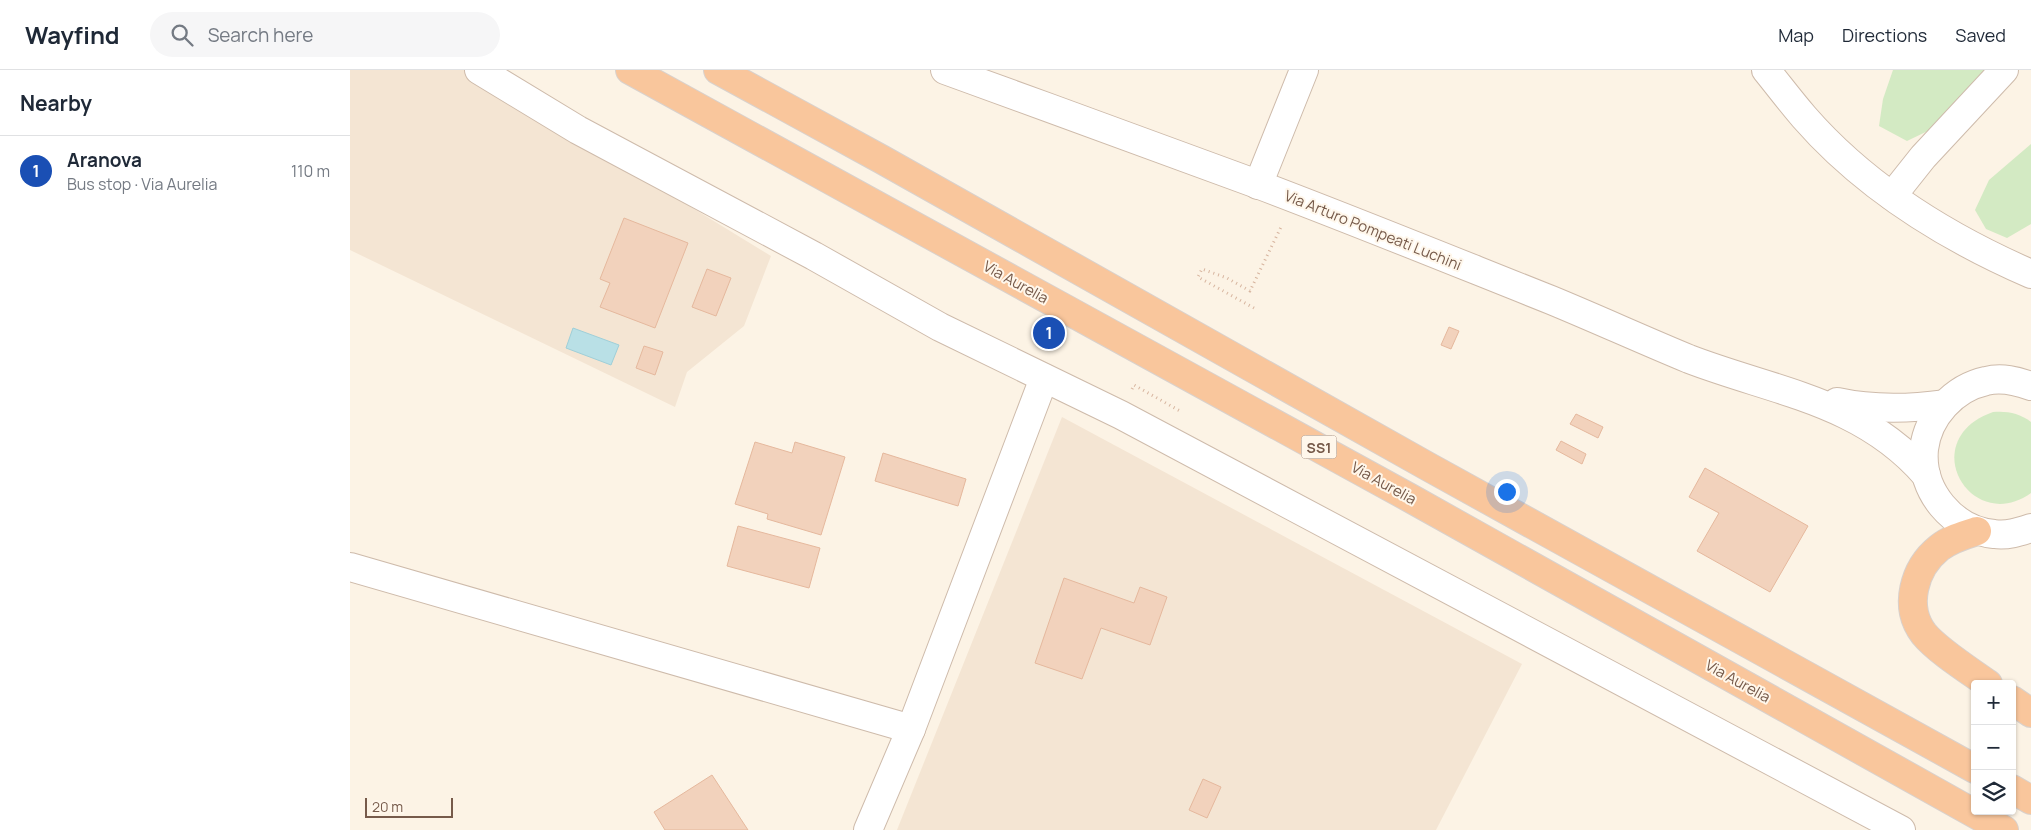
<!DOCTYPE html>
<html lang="en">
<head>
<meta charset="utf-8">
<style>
  body { margin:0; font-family:Manrope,sans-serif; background:#f6f6f7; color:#1f2937 }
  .controls { position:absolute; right:15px; bottom:15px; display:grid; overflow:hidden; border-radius:5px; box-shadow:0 1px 4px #0004 }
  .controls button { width:45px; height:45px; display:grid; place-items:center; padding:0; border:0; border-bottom:1px solid #e0e1e3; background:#fff; color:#1f2937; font:25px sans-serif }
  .scale { position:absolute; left:15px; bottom:12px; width:88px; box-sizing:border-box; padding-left:5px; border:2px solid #765a4a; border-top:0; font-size:14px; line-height:18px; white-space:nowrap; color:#765a4a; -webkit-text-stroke:4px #fff7eb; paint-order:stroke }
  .you { position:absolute; left:1156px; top:421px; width:18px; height:18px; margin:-12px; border:4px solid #fff; border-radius:50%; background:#1a73e8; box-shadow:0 0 0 8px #1a73e833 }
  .badge { display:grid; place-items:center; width:32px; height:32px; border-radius:50%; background:#2563eb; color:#fff; font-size:16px; font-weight:700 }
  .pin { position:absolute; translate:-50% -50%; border:2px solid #fff; box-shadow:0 1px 5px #0006 }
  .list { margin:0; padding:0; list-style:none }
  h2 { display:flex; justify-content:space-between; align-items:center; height:65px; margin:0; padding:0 20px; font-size:21px }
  h2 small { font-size:16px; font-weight:400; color:#747a83 }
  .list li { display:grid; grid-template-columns:32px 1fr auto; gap:15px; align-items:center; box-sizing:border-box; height:70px; padding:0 20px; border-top:1px solid #e0e1e3 }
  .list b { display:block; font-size:19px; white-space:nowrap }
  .list p { margin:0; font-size:16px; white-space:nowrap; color:#747a83 }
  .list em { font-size:16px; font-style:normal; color:#747a83 }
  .icon { flex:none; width:28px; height:28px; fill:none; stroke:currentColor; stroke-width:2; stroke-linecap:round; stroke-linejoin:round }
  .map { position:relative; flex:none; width:1681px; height:760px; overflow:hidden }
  header { display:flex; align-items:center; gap:30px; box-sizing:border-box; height:70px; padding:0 25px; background:#fff; border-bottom:1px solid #e0e1e3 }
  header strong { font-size:24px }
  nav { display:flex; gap:28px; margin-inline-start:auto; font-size:18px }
  .search { width:350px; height:45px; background:#f6f6f7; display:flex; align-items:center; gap:12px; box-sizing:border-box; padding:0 18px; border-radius:28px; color:#747a83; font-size:19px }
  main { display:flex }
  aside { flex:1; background:#fff }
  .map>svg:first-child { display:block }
  .residential { fill:#f4e5d3 }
  .green { fill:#d3eac3 }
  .water { fill:#b9e0e6; stroke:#9fcfd8 }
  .building { fill:#f2d2bc; stroke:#e5b89d }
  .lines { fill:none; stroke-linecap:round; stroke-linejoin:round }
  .minor-casing { stroke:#cebbab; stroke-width:30 }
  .tertiary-casing { stroke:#cebbab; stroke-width:30 }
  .trunk-casing { stroke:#d9d1cc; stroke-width:30 }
  .path { stroke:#d7b59f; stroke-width:3; stroke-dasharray:1 4; stroke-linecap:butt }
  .minor { stroke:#fff; stroke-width:28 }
  .tertiary { stroke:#fff; stroke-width:28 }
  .trunk { stroke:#f9c69c; stroke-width:28 }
  .labels { text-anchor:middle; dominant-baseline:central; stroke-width:4; stroke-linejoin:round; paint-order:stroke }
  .shield { fill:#fff7eb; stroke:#9f897a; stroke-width:1 }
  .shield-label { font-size:14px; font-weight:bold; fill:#765a4a }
  .street-label { font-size:15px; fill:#765a4a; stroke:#fff7eb }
</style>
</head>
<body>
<header>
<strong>Wayfind</strong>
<div class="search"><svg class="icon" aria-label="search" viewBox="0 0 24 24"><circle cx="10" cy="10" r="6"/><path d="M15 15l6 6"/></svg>Search here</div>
<nav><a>Map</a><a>Directions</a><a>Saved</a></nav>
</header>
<main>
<aside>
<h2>Nearby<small></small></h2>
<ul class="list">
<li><span class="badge" style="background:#1a4fb4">1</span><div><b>Aranova</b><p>Bus stop · Via Aurelia</p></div><em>110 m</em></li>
</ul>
</aside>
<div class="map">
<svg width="1681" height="760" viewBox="0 0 1681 760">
  <rect width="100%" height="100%" fill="#fcf3e5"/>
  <g class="residential">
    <path d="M0,0H117L421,186L394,256L337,302L325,337L0,180Z"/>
    <path d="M712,347L1172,594L1086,760H547Z"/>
  </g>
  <g class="green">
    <path d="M1543,0H1637L1586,57L1557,71L1529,56L1533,29Z"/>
    <path d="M1681,74V154L1657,168L1636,159L1625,140L1639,110Z"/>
    <path d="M1643,342C1658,341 1669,343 1681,352V423C1621,466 1564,370 1643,342Z"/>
  </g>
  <path class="water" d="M223,258L269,275L261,295L216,278Z"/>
  <g class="building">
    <path d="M274,148L338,173L305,258L250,237L260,213L250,209Z"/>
    <path d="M357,199L381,208L366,246L342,237Z"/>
    <path d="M1099,257L1109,261L1101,279L1091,275Z"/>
    <path d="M294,276L313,282L305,305L286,298Z"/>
    <path d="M1226,344L1253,357L1248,368L1220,354Z"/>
    <path d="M1211,371L1236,384L1232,394L1206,380Z"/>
    <path d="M405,372L442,383L445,372L495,387L471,465L417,449L418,444L385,434Z"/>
    <path d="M533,383L616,409L608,436L525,411Z"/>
    <path d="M1355,398L1458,456L1420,522L1347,481L1369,443L1339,427Z"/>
    <path d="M388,456L470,478L459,518L377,496Z"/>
    <path d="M714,508L784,533L790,517L817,527L800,575L751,558L732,609L685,593Z"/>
    <path d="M362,705L398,760H315L304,742Z"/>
    <path d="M853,709L871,717L857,748L839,740Z"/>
  </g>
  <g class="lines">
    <defs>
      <g id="minor">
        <path d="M1416,0C1429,16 1441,32 1454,47C1515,117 1596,167 1681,204"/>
        <path d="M908,115L954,0"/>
        <path d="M1542,126L1573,87L1654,0"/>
        <path d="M0,497L561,659"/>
        <path d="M518,760L561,659L694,308"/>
      </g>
      <g id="tertiary">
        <path d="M129,0L228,60L464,186L590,257L771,345L1551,760"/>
        <path d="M595,0C699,38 803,75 907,114C1005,151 1103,191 1201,230C1247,249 1293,270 1339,289C1425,322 1512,331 1576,405"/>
        <path d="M1681,316C1667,311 1652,307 1636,311C1604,318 1578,346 1574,379C1570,421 1603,460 1644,464C1657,466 1669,462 1681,458"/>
        <path d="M1487,332C1523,340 1559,339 1595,334"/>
      </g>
      <g id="trunk">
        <path d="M280,0L1060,428L1654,760"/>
        <path d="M368,0L531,89L1077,396L1625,699"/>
        <path d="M1627,461C1614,465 1600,469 1589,478C1564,498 1553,537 1574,564C1588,581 1620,601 1638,614"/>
        <path d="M1662,630L1681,643"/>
        <path d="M1662,719L1681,730"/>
      </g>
    </defs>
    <use href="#minor" class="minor-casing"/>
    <use href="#tertiary" class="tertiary-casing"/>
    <use href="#trunk" class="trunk-casing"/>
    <g class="path">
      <path d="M904,238L848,207L852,199L877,208L900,221L932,155"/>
      <path d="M782,319L784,315L830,341"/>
    </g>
    <use href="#minor" class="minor"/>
    <use href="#tertiary" class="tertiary"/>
    <use href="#trunk" class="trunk"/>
  </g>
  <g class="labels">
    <rect class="shield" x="951.5" y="365.5" width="35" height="23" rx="4"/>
    <g class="shield-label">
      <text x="969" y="377">SS1</text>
    </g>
    <g class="street-label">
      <text transform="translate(1023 160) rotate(22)">Via Arturo Pompeati Luchini</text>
      <text transform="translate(666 212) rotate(29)">Via Aurelia</text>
      <text transform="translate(1034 413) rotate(29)">Via Aurelia</text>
      <text transform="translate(1388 611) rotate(29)">Via Aurelia</text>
    </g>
  </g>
</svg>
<div class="controls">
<button>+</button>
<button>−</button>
<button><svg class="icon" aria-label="layers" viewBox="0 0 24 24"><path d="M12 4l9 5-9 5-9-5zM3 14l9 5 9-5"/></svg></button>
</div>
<div class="scale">20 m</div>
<div class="you"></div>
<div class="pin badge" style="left:699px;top:263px;background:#1a4fb4">1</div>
</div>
</main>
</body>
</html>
